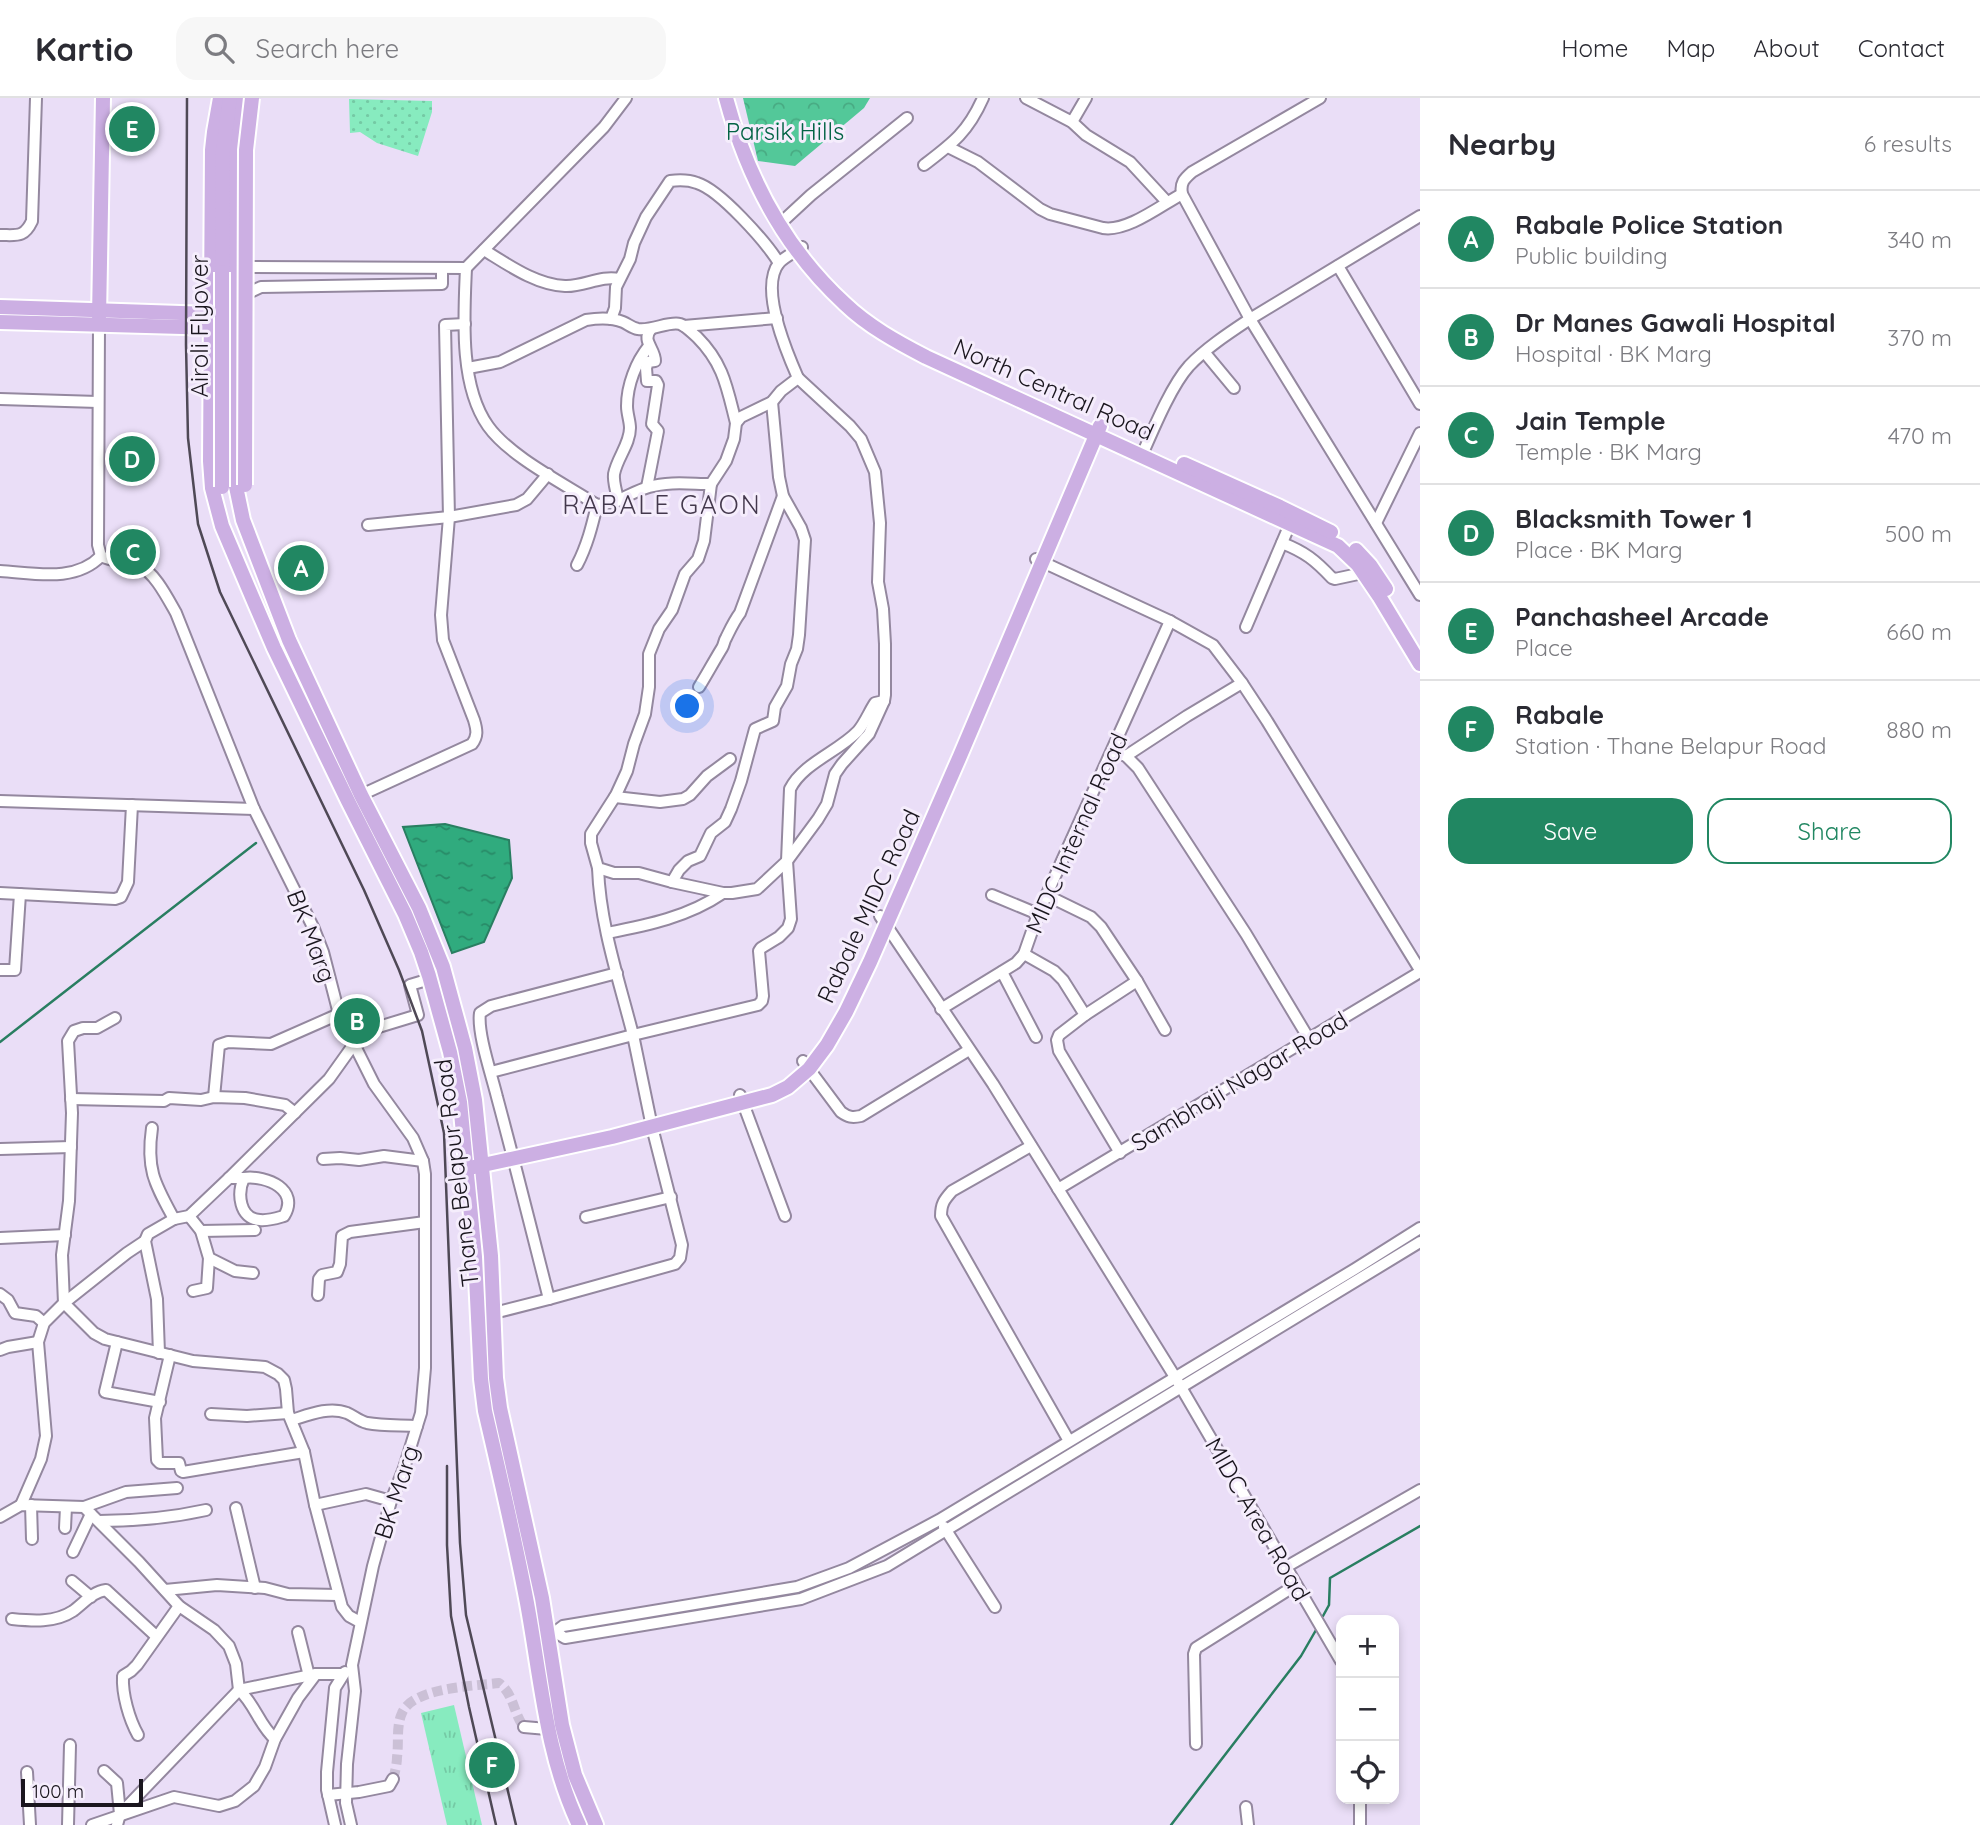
<!DOCTYPE html>
<html lang="en">
<head>
<meta charset="utf-8">
<style>
  body { margin:0; font-family:Quicksand,sans-serif; background:#f7f7f7; color:#2b2b33 }
  .controls { position:absolute; right:21px; bottom:21px; display:grid; overflow:hidden; border-radius:14px; box-shadow:0 4px 10px #0003 }
  .controls button { width:63px; height:63px; display:grid; place-items:center; padding:0; border:0; border-bottom:2px solid #e1e1e2; background:#fff; color:#2b2b33; font:35px sans-serif }
  .scale { position:absolute; left:21px; bottom:18px; width:122px; box-sizing:border-box; padding-left:7px; border:4px solid #1a161e; border-top:0; font-size:19px; line-height:24px; white-space:nowrap; color:#1a161e; -webkit-text-stroke:5px #f5edfc; paint-order:stroke }
  .you { position:absolute; left:688px; top:609px; width:24px; height:24px; margin:-18px; border:5px solid #fff; border-radius:50%; background:#1a73e8; box-shadow:0 0 0 10px #1a73e833 }
  .badge { display:grid; place-items:center; width:46px; height:46px; border-radius:50%; background:#218762; color:#fff; font-size:23px; font-weight:700 }
  .pin { position:absolute; translate:-50% -50%; border:4px solid #fff; box-shadow:0 2px 7px #0006 }
  .list { margin:0; padding:0; list-style:none }
  h2 { display:flex; justify-content:space-between; align-items:center; height:91px; margin:0; padding:0 28px; font-size:30px }
  h2 small { font-size:23px; font-weight:400; color:#7c7c81 }
  .list li { display:grid; grid-template-columns:46px 1fr auto; gap:21px; align-items:center; box-sizing:border-box; height:98px; padding:0 28px; border-top:2px solid #e1e1e2 }
  .list b { display:block; font-size:26px; white-space:nowrap }
  .list p { margin:0; font-size:23px; white-space:nowrap; color:#7c7c81 }
  .list em { font-size:23px; font-style:normal; color:#7c7c81 }
  .actions { display:flex; gap:14px; padding:21px 28px }
  .actions a { flex:1; padding:16px 0; border:2px solid #218762; border-radius:21px; text-align:center; font-size:24px; color:#218762 }
  .actions .main { background:#218762; color:#fff }
  .icon { flex:none; width:38px; height:38px; fill:none; stroke:currentColor; stroke-width:2; stroke-linecap:round; stroke-linejoin:round }
  .map { position:relative; flex:none; width:1420px; height:1727px; overflow:hidden }
  header { display:flex; align-items:center; gap:42px; box-sizing:border-box; height:98px; padding:0 35px; background:#fff; border-bottom:2px solid #e1e1e2 }
  header strong { font-size:33px }
  nav { display:flex; gap:38px; margin-inline-start:auto; font-size:24px }
  .search { width:490px; height:63px; background:#f7f7f7; display:flex; align-items:center; gap:18px; box-sizing:border-box; padding:0 24px; border-radius:21px; color:#7c7c81; font-size:26px }
  main { display:flex }
  aside { flex:1; background:#fff }
  .map>svg:first-child { display:block }
  .grass { fill:url(#grass-tufts) }
  .forest { fill:url(#forest-crowns) }
  .park { fill:url(#park-dots) }
  .water { fill:url(#water-ripples); stroke:#297e61; stroke-width:2 }
  .lines { fill:none; stroke-linecap:round; stroke-linejoin:round }
  .stream { stroke:#297e61; stroke-width:2.5 }
  .minor-tunnel { stroke:#cbc0d6; stroke-width:10; stroke-dasharray:10 5; stroke-linecap:butt }
  .minor-casing { stroke:#94889f; stroke-width:14 }
  .major-casing { stroke:#fff; stroke-width:18 }
  .minor { stroke:#fff; stroke-width:10 }
  .major { stroke:#ccafe3; stroke-width:14 }
  .rail { stroke:#4f4956; stroke-width:2.5 }
  .major-bridge-casing { stroke:#fff; stroke-width:18; stroke-linecap:butt }
  .major-bridge { stroke:#ccafe3; stroke-width:14 }
  .labels { text-anchor:middle; dominant-baseline:central; stroke-width:6; stroke-linejoin:round; paint-order:stroke }
  .park-label { font-size:24px; fill:#026345; stroke:#f5edfc }
  .street-label { font-size:24px; fill:#1a161e; stroke:#f5edfc }
  .neighbourhood-label { font-size:26px; letter-spacing:2px; fill:#44394d; stroke:#f5edfc }
</style>
</head>
<body>
<header>
<strong>Kartio</strong>
<div class="search"><svg class="icon" aria-label="search" viewBox="0 0 24 24"><circle cx="10" cy="10" r="6"/><path d="M15 15l6 6"/></svg>Search here</div>
<nav><a>Home</a><a>Map</a><a>About</a><a>Contact</a></nav>
</header>
<main>
<div class="map">
<svg width="1420" height="1727" viewBox="0 0 1420 1727">
  <defs>
    <pattern id="grass-tufts" width="24" height="20" patternUnits="userSpaceOnUse" patternTransform="scale(1.75)"><rect width="24" height="20" fill="#87ebbf"/><path d="M3 7l-1-3M5 7V3M7 7l1-3M15 17l-1-3M17 17v-4M19 17l1-3" fill="none" stroke="#74c9a4"/></pattern>
    <pattern id="forest-crowns" width="20" height="18" patternUnits="userSpaceOnUse" patternTransform="scale(1.75)"><rect width="20" height="18" fill="#53c899"/><path d="M2 6a3 3 0 1 1 6 0M12 15a3 3 0 1 1 6 0" fill="none" stroke="#48ab83"/></pattern>
    <pattern id="park-dots" width="8" height="8" patternUnits="userSpaceOnUse" patternTransform="scale(1.75)"><rect width="8" height="8" fill="#87ebbf"/><path d="M2 2h.1M6 6h.1" fill="none" stroke="#74c9a4" stroke-width="1.8" stroke-linecap="round"/></pattern>
    <pattern id="water-ripples" width="26" height="14" patternUnits="userSpaceOnUse" patternTransform="scale(1.75)"><rect width="26" height="14" fill="#30ab7e"/><path d="M2 4q2-2 4 0t4 0M15 11q2-2 4 0t4 0" fill="none" stroke="#288a67"/></pattern>
  </defs>
  <rect width="100%" height="100%" fill="#eadef7"/>
  <path class="grass" d="M454,1607L482,1727H447L421,1615Z"/>
  <path class="forest" d="M743,0H870L864,10L795,68L758,63Z"/>
  <path class="park" d="M349,1L432,3V14L418,58L377,45L360,34L350,35Z"/>
  <path class="water" d="M445,726L509,742L512,780L484,844L452,855L403,729Z"/>
  <g class="lines">
    <g class="stream">
      <path d="M0,944L256,745"/>
      <path d="M1323,1518L1329,1507L1330,1480L1420,1428"/>
      <path d="M1171,1727L1301,1558L1316,1532"/>
    </g>
    <path class="minor-tunnel" d="M393,1681C395,1674 397,1666 397,1659C399,1645 396,1628 402,1615C413,1589 475,1588 499,1585C514,1596 513,1615 524,1629"/>
    <defs>
      <g id="minor">
        <path d="M1026,0L1072,24L1086,37L1130,64L1167,104"/>
        <path d="M1320,0L1192,74C1184,81 1180,85 1182,96L1250,221L1420,497"/>
        <path d="M1072,24L1086,0"/>
        <path d="M948,49L978,64L1040,111L1050,116L1103,130C1127,134 1160,108 1182,96"/>
        <path d="M924,67C953,45 968,34 983,0"/>
        <path d="M784,122L811,97L907,20"/>
        <path d="M0,137C17,137 24,140 32,123L36,0"/>
        <path d="M484,152C507,166 536,187 565,188C583,189 601,177 619,181"/>
        <path d="M1338,168L1420,306"/>
        <path d="M245,169L466,170L604,29L626,0"/>
        <path d="M466,170C464,218 459,287 488,328C510,359 565,386 597,407C617,406 631,394 649,389C669,383 691,386 711,386L726,363L734,341L736,325L741,319L772,304L781,293L798,280C787,255 759,190 779,165C784,159 795,154 802,149"/>
        <path d="M242,198L261,189L442,186V170"/>
        <path d="M611,221L615,210L616,189L630,161L634,145L646,119L670,83C678,82 689,82 697,85C720,92 766,144 779,165"/>
        <path d="M99,227L98,447L101,458C113,464 126,463 139,468C154,473 168,501 176,515L254,711L314,831L323,854L339,916L374,986L413,1040L423,1063L425,1076V1270L421,1315L404,1370L391,1403L373,1468L352,1567L355,1593L347,1666L346,1705L351,1727"/>
        <path d="M684,228L777,220"/>
        <path d="M1205,255L1234,290"/>
        <path d="M468,270L500,264L586,222C598,220 611,219 623,224C628,226 632,230 638,231C652,233 669,223 680,226C686,228 692,235 697,239C724,266 727,290 736,325"/>
        <path d="M0,301L98,304"/>
        <path d="M1142,357C1153,332 1171,288 1189,268C1206,250 1229,235 1250,221L1420,118"/>
        <path d="M711,386L704,443L698,461L685,476L672,512L659,531L649,556V589L645,616L634,646L627,673L616,697L591,736V745L598,770L614,775H639L672,784L679,772L688,763L700,758L711,735L725,724L731,711L741,683L755,631L773,623L775,609L787,588L791,566L797,551L799,537L805,442L801,430L783,398L779,379L772,304"/>
        <path d="M647,389L658,333L652,326L658,287L656,283H647L646,270L648,264L655,263C655,250 641,243 651,231"/>
        <path d="M618,403C617,394 613,385 614,376C617,360 630,346 630,330C630,323 627,316 627,308C627,287 636,264 649,248"/>
        <path d="M1376,425L1420,335"/>
        <path d="M368,427L449,419L516,407L527,401L548,376"/>
        <path d="M1282,445C1305,454 1315,462 1332,480L1335,481L1363,475"/>
        <path d="M1036,461L1170,523L1213,547L1242,585L1267,623L1420,872"/>
        <path d="M577,467C587,448 592,428 597,407"/>
        <path d="M0,473C34,475 75,485 101,458"/>
        <path d="M1246,529L1290,426"/>
        <path d="M699,589C707,576 714,563 722,550C724,547 724,543 726,540C730,532 734,523 740,515L783,398"/>
        <path d="M1112,653L1126,658L1138,670L1246,836L1309,941"/>
        <path d="M1126,658L1187,618L1242,585"/>
        <path d="M361,697L472,646C478,638 477,632 474,622L443,542L441,517L449,419L445,227L465,226"/>
        <path d="M615,699L660,704L683,701L690,697L707,678L730,661"/>
        <path d="M0,703L254,711"/>
        <path d="M598,770C600,827 619,882 633,937L758,907L762,903L763,898L759,853L761,850L779,839L788,830L791,821L787,763L790,691C803,665 838,654 858,633C865,625 869,614 875,605L884,603L885,597V546L883,511L878,484L880,425L875,374L861,341L850,328L798,280"/>
        <path d="M672,784L723,795H732L757,791L787,763L818,721L827,706L835,676L842,666L869,636L884,603"/>
        <path d="M0,795L115,801L121,799L128,784L132,707"/>
        <path d="M992,797L1038,816"/>
        <path d="M1046,797L1091,819L1101,829L1137,883L1165,932"/>
        <path d="M880,818L993,986L1175,1279L1341,1563"/>
        <path d="M607,835C648,827 688,819 723,795"/>
        <path d="M1024,856L1054,873L1063,882L1085,917L1059,937L1057,942L1059,953L1120,1055"/>
        <path d="M0,872H15L20,796"/>
        <path d="M1002,874L1036,939"/>
        <path d="M941,911L1016,865L1024,856L1038,816L1170,523"/>
        <path d="M1085,917L1137,883"/>
        <path d="M115,920L97,930H83L74,933L68,943L72,1015L69,1103L62,1157L64,1205L94,1235L105,1241L193,1263L265,1269L278,1276L284,1282L286,1291L288,1315L304,1354L315,1407L342,1509L349,1518L360,1524"/>
        <path d="M349,938L418,917L410,887L430,881"/>
        <path d="M803,963L841,1014C848,1019 852,1020 861,1018L969,952"/>
        <path d="M491,974L633,937L652,1029L682,1147L680,1160L675,1166L549,1201C532,1134 515,1066 497,999C492,978 477,935 480,915L491,908L617,875"/>
        <path d="M740,997L785,1118"/>
        <path d="M214,999L219,947L228,944L271,946L339,916"/>
        <path d="M71,1001L164,1003L169,1000L201,1002L214,999L245,1000L285,1007L295,1015"/>
        <path d="M152,1030C146,1072 155,1086 174,1121"/>
        <path d="M1031,1048L952,1093C944,1102 941,1106 941,1118L1069,1343"/>
        <path d="M0,1051L71,1049"/>
        <path d="M323,1061L340,1060L359,1062L384,1058L423,1063"/>
        <path d="M229,1080H244C237,1095 239,1121 260,1122C268,1123 277,1120 284,1118C300,1092 267,1077 244,1080"/>
        <path d="M1058,1091L1420,874"/>
        <path d="M189,1118L201,1133L209,1160L235,1173L253,1175"/>
        <path d="M586,1119L671,1099"/>
        <path d="M201,1133L255,1132"/>
        <path d="M0,1140L65,1137"/>
        <path d="M193,1193L207,1190L209,1160"/>
        <path d="M0,1196L8,1202L15,1215L36,1218L44,1225"/>
        <path d="M318,1197L319,1181L322,1177L337,1174L340,1166L342,1138L350,1134L425,1124"/>
        <path d="M494,1215L549,1201"/>
        <path d="M117,1244L105,1294L160,1304"/>
        <path d="M0,1252L8,1249L38,1244"/>
        <path d="M159,1255L157,1201L145,1143L148,1136L174,1121L189,1118L229,1080L329,981L354,946"/>
        <path d="M170,1257L155,1320L157,1362L160,1365H179L181,1373L183,1374L304,1354"/>
        <path d="M211,1316L247,1318L288,1315"/>
        <path d="M292,1322C308,1317 329,1308 347,1315C354,1318 359,1323 367,1325C383,1328 401,1327 417,1328"/>
        <path d="M21,1407L41,1361L46,1338L38,1244L44,1225L64,1205L127,1155L145,1143"/>
        <path d="M31,1407L32,1441"/>
        <path d="M315,1407L366,1396L391,1403"/>
        <path d="M84,1409L126,1394L177,1390"/>
        <path d="M236,1410L255,1490"/>
        <path d="M0,1419L21,1407L84,1409L139,1464L179,1508L214,1532L229,1548L236,1566L239,1592C255,1606 259,1627 275,1641"/>
        <path d="M99,1423C135,1423 170,1420 206,1412"/>
        <path d="M944,1429L995,1509"/>
        <path d="M65,1430L66,1409"/>
        <path d="M73,1454L91,1416"/>
        <path d="M1286,1469L1420,1392"/>
        <path d="M72,1483L91,1499"/>
        <path d="M165,1492L217,1487L265,1490L288,1496L338,1497"/>
        <path d="M12,1521C32,1523 55,1525 73,1513C84,1505 92,1494 106,1492L156,1538"/>
        <path d="M298,1534L309,1578"/>
        <path d="M555,1534L565,1540L801,1501L887,1468L1420,1144"/>
        <path d="M548,1537L555,1534L563,1528L797,1489L849,1470L939,1422L1355,1171L1420,1130"/>
        <path d="M524,1629L547,1631"/>
        <path d="M138,1637C129,1621 122,1596 123,1578L131,1573L137,1567L179,1508"/>
        <path d="M1196,1646L1194,1556L1196,1550L1296,1487"/>
        <path d="M104,1673L117,1685L120,1716L117,1727"/>
        <path d="M27,1674L30,1727"/>
        <path d="M328,1697L359,1694L389,1688L393,1681"/>
        <path d="M1360,1701V1727"/>
        <path d="M1246,1709L1248,1727"/>
        <path d="M122,1714L239,1592L316,1576H342"/>
        <path d="M68,1727L70,1647"/>
        <path d="M92,1727L174,1699L219,1708L235,1703L254,1688L265,1669L275,1641L298,1600L316,1576"/>
        <path d="M335,1727L327,1692V1674L335,1590L345,1574"/>
      </g>
      <g id="major">
        <path d="M220,0L214,34L212,52L210,363L212,390L222,428L253,501L274,550L348,703L405,816L421,854L429,878L450,954L460,1004L475,1159L481,1281L485,1313C500,1377 515,1441 527,1505C541,1581 546,1657 579,1727"/>
        <path d="M243,0L237,35L236,52L234,379L243,422L289,542L361,697L419,810L443,869L465,950L475,1002L491,1158L496,1280L500,1310L542,1500L562,1627L575,1677L596,1727"/>
        <path d="M726,0C747,79 784,150 845,206C868,228 897,244 926,259L1338,448L1358,467L1379,498L1420,566"/>
        <path d="M222,174L223,52L230,0"/>
        <path d="M0,209L211,216L219,213"/>
        <path d="M99,219L103,0"/>
        <path d="M0,224L219,230"/>
        <path d="M1184,366L1280,409L1331,434"/>
        <path d="M1356,452L1370,467L1386,491"/>
        <path d="M474,1069L612,1039L772,997L788,989L809,971L827,947L846,914L870,864L960,658L1100,328"/>
      </g>
    </defs>
    <use href="#minor" class="minor-casing"/>
    <use href="#major" class="major-casing"/>
    <use href="#minor" class="minor"/>
    <use href="#major" class="major"/>
    <g class="rail">
      <path d="M187,0L186,247L188,340L198,426L220,494L364,792L399,872L422,933L444,1035L460,1445L466,1517L516,1727"/>
      <path d="M447,1368V1447L451,1518L469,1609L496,1727"/>
    </g>
    <defs>
      <g id="major-bridge">
        <path d="M222,174V389"/>
        <path d="M245,387L246,52L252,0"/>
      </g>
    </defs>
    <use href="#major-bridge" class="major-bridge-casing"/>
    <use href="#major-bridge" class="major-bridge"/>
  </g>
  <g class="labels">
    <g class="park-label">
      <text x="785" y="33">Parsik Hills</text>
    </g>
    <g class="street-label">
      <text transform="translate(199 228) rotate(-90)">Airoli Flyover</text>
      <text transform="translate(1054 291) rotate(24)">North Central Road</text>
      <text transform="translate(1076 735) rotate(-66)">MIDC Internal Road</text>
      <text transform="translate(868 808) rotate(-65)">Rabale MIDC Road</text>
      <text transform="translate(312 838) rotate(69)">BK Marg</text>
      <text transform="translate(1239 983) rotate(-31)">Sambhaji Nagar Road</text>
      <text transform="translate(456 1075) rotate(-97)">Thane Belapur Road</text>
      <text transform="translate(396 1394) rotate(-72)">BK Marg</text>
      <text transform="translate(1258 1421) rotate(60)">MIDC Area Road</text>
    </g>
    <g class="neighbourhood-label">
      <text x="662" y="406">RABALE GAON</text>
    </g>
  </g>
</svg>
<div class="controls">
<button>+</button>
<button>−</button>
<button><svg class="icon" aria-label="locate" viewBox="0 0 24 24"><circle cx="12" cy="12" r="6"/><path d="M12 2v4M12 18v4M2 12h4M18 12h4"/></svg></button>
</div>
<div class="scale">100 m</div>
<div class="you"></div>
<div class="pin badge" style="left:301px;top:470px">A</div>
<div class="pin badge" style="left:357px;top:923px">B</div>
<div class="pin badge" style="left:133px;top:454px">C</div>
<div class="pin badge" style="left:132px;top:361px">D</div>
<div class="pin badge" style="left:132px;top:31px">E</div>
<div class="pin badge" style="left:492px;top:1667px">F</div>
</div>
<aside>
<h2>Nearby<small>6 results</small></h2>
<ul class="list">
<li><span class="badge">A</span><div><b>Rabale Police Station</b><p>Public building</p></div><em>340 m</em></li>
<li><span class="badge">B</span><div><b>Dr Manes Gawali Hospital</b><p>Hospital · BK Marg</p></div><em>370 m</em></li>
<li><span class="badge">C</span><div><b>Jain Temple</b><p>Temple · BK Marg</p></div><em>470 m</em></li>
<li><span class="badge">D</span><div><b>Blacksmith Tower 1</b><p>Place · BK Marg</p></div><em>500 m</em></li>
<li><span class="badge">E</span><div><b>Panchasheel Arcade</b><p>Place</p></div><em>660 m</em></li>
<li><span class="badge">F</span><div><b>Rabale</b><p>Station · Thane Belapur Road</p></div><em>880 m</em></li>
</ul>
<div class="actions"><a class="main">Save</a><a>Share</a></div>
</aside>
</main>
</body>
</html>
